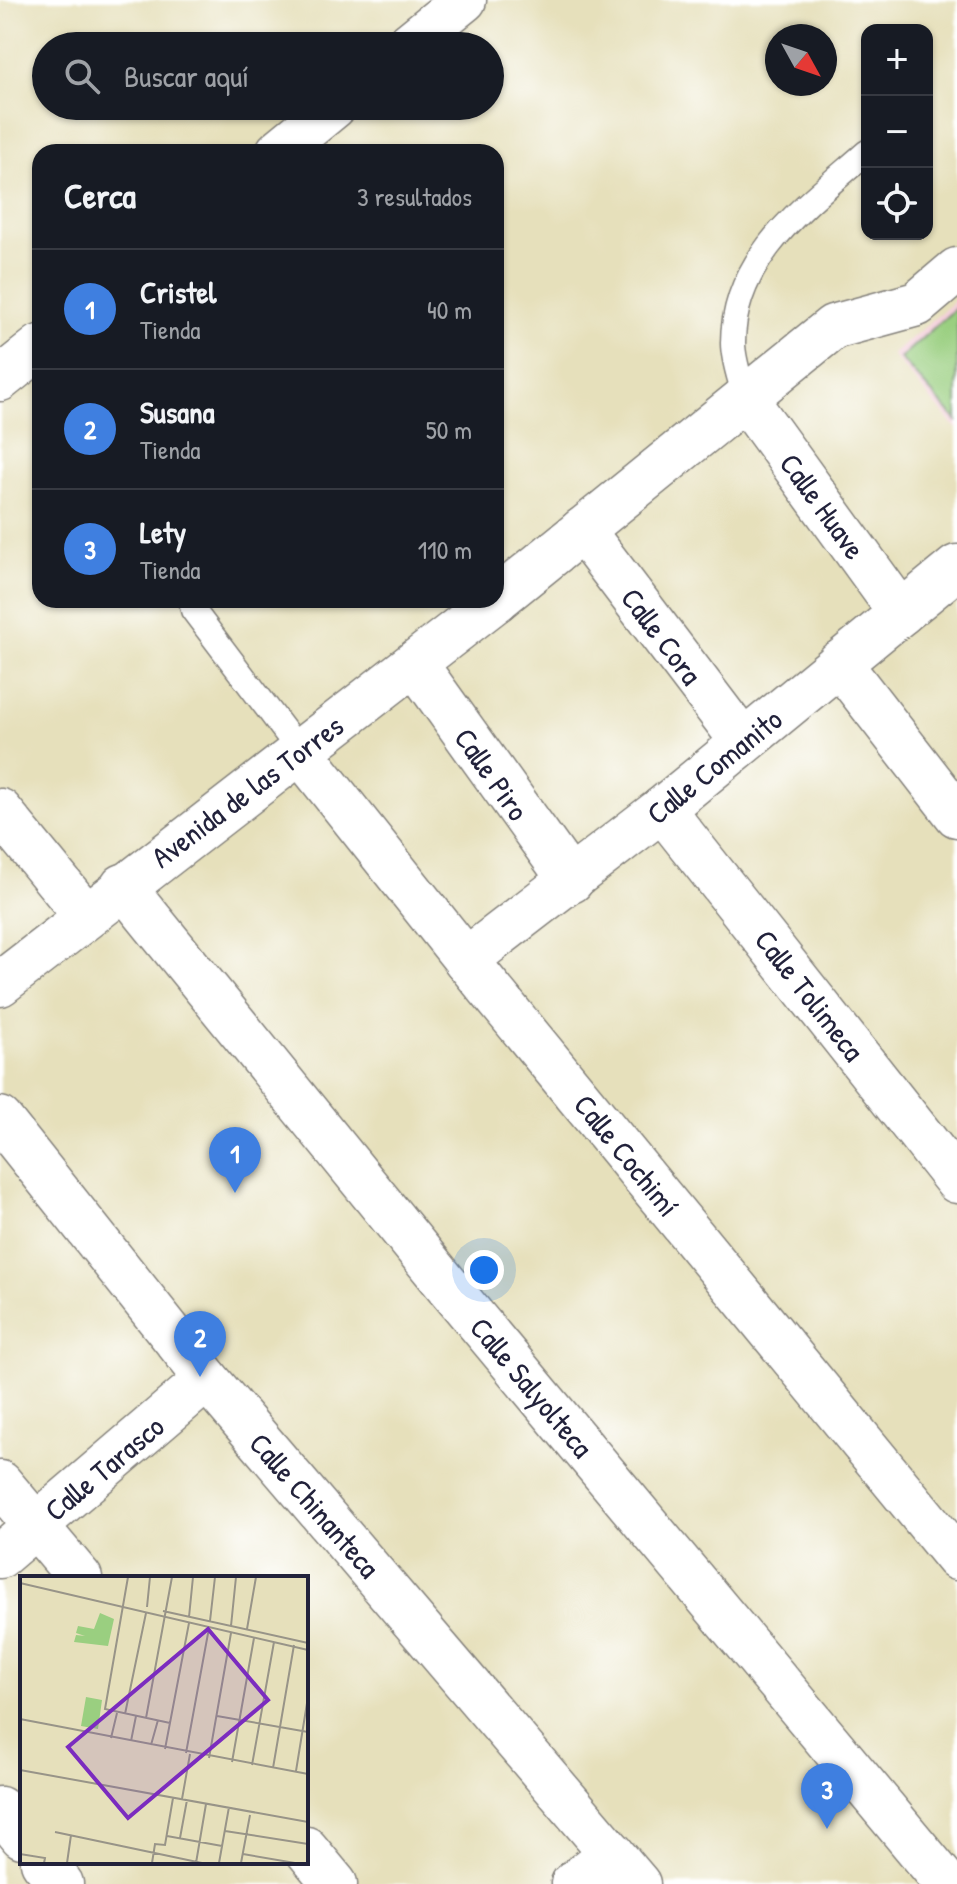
<!DOCTYPE html>
<html lang="es">
<head>
<meta charset="utf-8">
<style>
  body { margin:0; font-family:"Patrick Hand",sans-serif; background:#20242c; color:#f1f3f6 }
  .controls { position:absolute; right:24px; top:24px; display:grid; overflow:hidden; border-radius:16px; box-shadow:0 2px 6px #0004 }
  .controls button { width:72px; height:72px; display:grid; place-items:center; padding:0; border:0; border-bottom:2px solid #363941; background:#171b24; color:#f1f3f6; font:40px sans-serif }
  .compass { position:absolute; left:765px; top:24px; width:72px; height:72px; border-radius:50%; background:#171b24; box-shadow:0 2px 6px #0004; rotate:130deg }
  .you { position:absolute; left:484px; top:1270px; width:28px; height:28px; margin:-20px; border:6px solid #fff; border-radius:50%; background:#1a73e8; box-shadow:0 0 0 12px #1a73e833 }
  .badge { display:grid; place-items:center; width:52px; height:52px; border-radius:50%; background:#7c3aed; color:#fff; font-size:26px; font-weight:700 }
  .pin { position:absolute; translate:-50% -66px; filter:drop-shadow(0 2px 4px #0008) }
  .pin::after { content:''; position:absolute; top:42px; width:28px; height:24px; background:inherit; clip-path:polygon(0 0,100% 0,50% 100%) }
  .list { margin:0; padding:0; list-style:none }
  h2 { display:flex; justify-content:space-between; align-items:center; height:104px; margin:0; padding:0 32px; font-size:34px }
  h2 small { font-size:26px; font-weight:400; color:#9ea1a6 }
  .list li { display:grid; grid-template-columns:52px 1fr auto; gap:24px; align-items:center; box-sizing:border-box; height:120px; padding:0 32px; border-top:2px solid #363941 }
  .list b { display:block; font-size:30px; white-space:nowrap }
  .list p { margin:0; font-size:26px; white-space:nowrap; color:#9ea1a6 }
  .list em { font-size:26px; font-style:normal; color:#9ea1a6 }
  .icon { flex:none; width:44px; height:44px; fill:none; stroke:currentColor; stroke-width:2; stroke-linecap:round; stroke-linejoin:round }
  .map { position:relative; flex:none; width:957px; height:1884px; overflow:hidden }
  .search { position:absolute; background:#171b24; box-shadow:0 2px 6px #0004; left:32px; top:32px; width:472px; height:88px; display:flex; align-items:center; gap:20px; box-sizing:border-box; padding:0 28px; border-radius:44px; color:#9ea1a6; font-size:30px }
  .panel { position:absolute; background:#171b24; box-shadow:0 2px 6px #0004; left:32px; top:144px; width:472px; height:464px; border-radius:24px }
  .map>svg:first-child { display:block }
  .built { fill:#f4cfdc }
  .green { fill:#9acf80; stroke:#5e785e; stroke-width:2 }
  .lines { fill:none; stroke-linecap:round; stroke-linejoin:round }
  .lane-casing { stroke:#84817b; stroke-width:27 }
  .street-casing { stroke:#84817b; stroke-width:47 }
  .lane { stroke:#fff; stroke-width:24 }
  .street { stroke:#fff; stroke-width:44 }
  .labels { text-anchor:middle; dominant-baseline:central; stroke-width:7; stroke-linejoin:round; paint-order:stroke }
  .street-label { font-size:30px; fill:#22223b; stroke:#fff }
  .inset-road { fill:none; stroke:#989488; stroke-width:2 }
  .view { fill:#7b2cbf; fill-opacity:0.15; stroke:#7b2cbf; stroke-width:4 }
  .inset-edge { fill:none; stroke:#22223b; stroke-width:4 }
</style>
</head>
<body>
<div class="map">
<svg width="957" height="1884" viewBox="0 0 957 1884">
  <rect width="100%" height="100%" fill="#fff"/>
  <filter id="ink" filterUnits="userSpaceOnUse"><feTurbulence type="fractalNoise" baseFrequency=".0125" numOctaves="2"/><feDisplacementMap in="SourceGraphic" scale="16" xChannelSelector="R" yChannelSelector="G"/><feConvolveMatrix kernelMatrix="1 2 1 2 8 2 1 2 1" color-interpolation-filters="sRGB"/></filter>
  <filter id="wash" filterUnits="userSpaceOnUse"><feTurbulence type="fractalNoise" baseFrequency=".006" numOctaves="4" result="noise"/><feDisplacementMap in="SourceGraphic" scale="32" xChannelSelector="R" yChannelSelector="G"/><feGaussianBlur stdDeviation="1.8" result="paint"/><feColorMatrix in="noise" values="0 0 0 0 0 0 0 0 0 0 0 0 0 0 0 0 0 1.4 0 .05"/><feComposite in="paint" operator="in"/></filter>
  <g filter="url(#wash)">
    <rect width="100%" height="100%" fill="#e6e0bb"/>
    <path class="built" d="M957,299V429L892,355Z"/>
    <path class="green" d="M957,307V421L900,358Z"/>
  </g>
  <g filter="url(#ink)">
    <g class="lines">
      <defs>
        <g id="lane">
          <path d="M745,398C741,381 733,361 733,343C733,256 808,204 867,152"/>
          <path d="M191,600L193,610L299,750"/>
        </g>
        <g id="street">
          <path d="M407,46L464,0"/>
          <path d="M278,152L334,106"/>
          <path d="M0,379L40,347"/>
          <path d="M745,398L901,613"/>
          <path d="M582,530L743,742"/>
          <path d="M496,600L833,327L917,304L957,270"/>
          <path d="M839,663L957,815"/>
          <path d="M416,665L571,881"/>
          <path d="M299,750L466,960L957,1558"/>
          <path d="M662,809L957,1181"/>
          <path d="M0,811L86,916"/>
          <path d="M123,886L451,1290L947,1884"/>
          <path d="M466,960L662,809L957,567"/>
          <path d="M0,984L496,600"/>
          <path d="M0,1119L207,1379L638,1884"/>
          <path d="M0,1483L80,1578"/>
          <path d="M0,1556L207,1379"/>
          <path d="M0,1809L22,1836"/>
          <path d="M306,1849L335,1884"/>
          <path d="M43,1862L61,1884"/>
          <path d="M573,1884L612,1853"/>
        </g>
      </defs>
      <use href="#lane" class="lane-casing"/>
      <use href="#street" class="street-casing"/>
      <use href="#lane" class="lane"/>
      <use href="#street" class="street"/>
    </g>
  </g>
  <g class="labels">
    <g class="street-label">
      <text transform="translate(823 506) rotate(54)">Calle Huave</text>
      <text transform="translate(662 636) rotate(53)">Calle Cora</text>
      <text transform="translate(714 766) rotate(-39)">Calle Comanito</text>
      <text transform="translate(492 774) rotate(55)">Calle Piro</text>
      <text transform="translate(247 791) rotate(-37)">Avenida de las Torres</text>
      <text transform="translate(810 995) rotate(52)">Calle Tolimeca</text>
      <text transform="translate(627 1155) rotate(51)">Calle Cochimí</text>
      <text transform="translate(532 1387) rotate(50)">Calle Salyolteca</text>
      <text transform="translate(104 1468) rotate(-40)">Calle Tarasco</text>
      <text transform="translate(315 1505) rotate(49)">Calle Chinanteca</text>
    </g>
  </g>
  <g transform="translate(20 1576)">
    <rect width="288" height="288" fill="#e6e0bb"/>
    <path d="M80,37L94,43L88,70L54,66L56,59L65,60L56,57L58,50L74,53ZM66,121L82,124L78,153L61,150Z" fill="#9acf80"/>
    <path class="inset-road" d="M108,1L85,133L150,147M0,7L288,74M127,31L130,1M143,35L288,67M169,41L173,1M190,45L195,1M211,50L216,1M227,53L236,1M105,138L126,37M197,140L288,156M126,142L152,1M0,143L288,198M91,162L97,137M111,165L116,140M131,169L138,144M145,173L169,47M166,177L189,52M189,182L211,57M212,186L234,62M232,189L254,66M253,192L274,69M0,194L288,246M276,195L288,121M162,223L170,178M205,255L288,268M35,256L182,287M147,260L202,270M160,262L167,224M0,278L25,282L24,287M223,278L275,287M47,287L51,259M132,287L135,268L145,269L153,222M176,287L186,228M199,287L209,231M221,287L230,239"/>
    <path class="view" d="M188,53L248,124L108,242L48,171Z"/>
    <rect width="288" height="288" class="inset-edge"/>
  </g>
</svg>
<div class="controls">
<button>+</button>
<button>−</button>
<button><svg class="icon" aria-label="locate" viewBox="0 0 24 24"><circle cx="12" cy="12" r="6"/><path d="M12 2v4M12 18v4M2 12h4M18 12h4"/></svg></button>
</div>
<svg class="compass" viewBox="-18 -18 36 36"><path d="M0-13l5 13h-10z" fill="#e53935"/><path d="M0 13l5-13h-10z" fill="#9ea1a6"/></svg>
<div class="you"></div>
<div class="pin badge" style="left:235px;top:1193px;background:#3f7fe0">1</div>
<div class="pin badge" style="left:200px;top:1377px;background:#3f7fe0">2</div>
<div class="pin badge" style="left:827px;top:1829px;background:#3f7fe0">3</div>
<div class="search"><svg class="icon" aria-label="search" viewBox="0 0 24 24"><circle cx="10" cy="10" r="6"/><path d="M15 15l6 6"/></svg>Buscar aquí</div>
<section class="panel">
<h2>Cerca<small>3 resultados</small></h2>
<ul class="list">
<li><span class="badge" style="background:#3f7fe0">1</span><div><b>Cristel</b><p>Tienda</p></div><em>40 m</em></li>
<li><span class="badge" style="background:#3f7fe0">2</span><div><b>Susana</b><p>Tienda</p></div><em>50 m</em></li>
<li><span class="badge" style="background:#3f7fe0">3</span><div><b>Lety</b><p>Tienda</p></div><em>110 m</em></li>
</ul>
</section>
</div>
</body>
</html>
